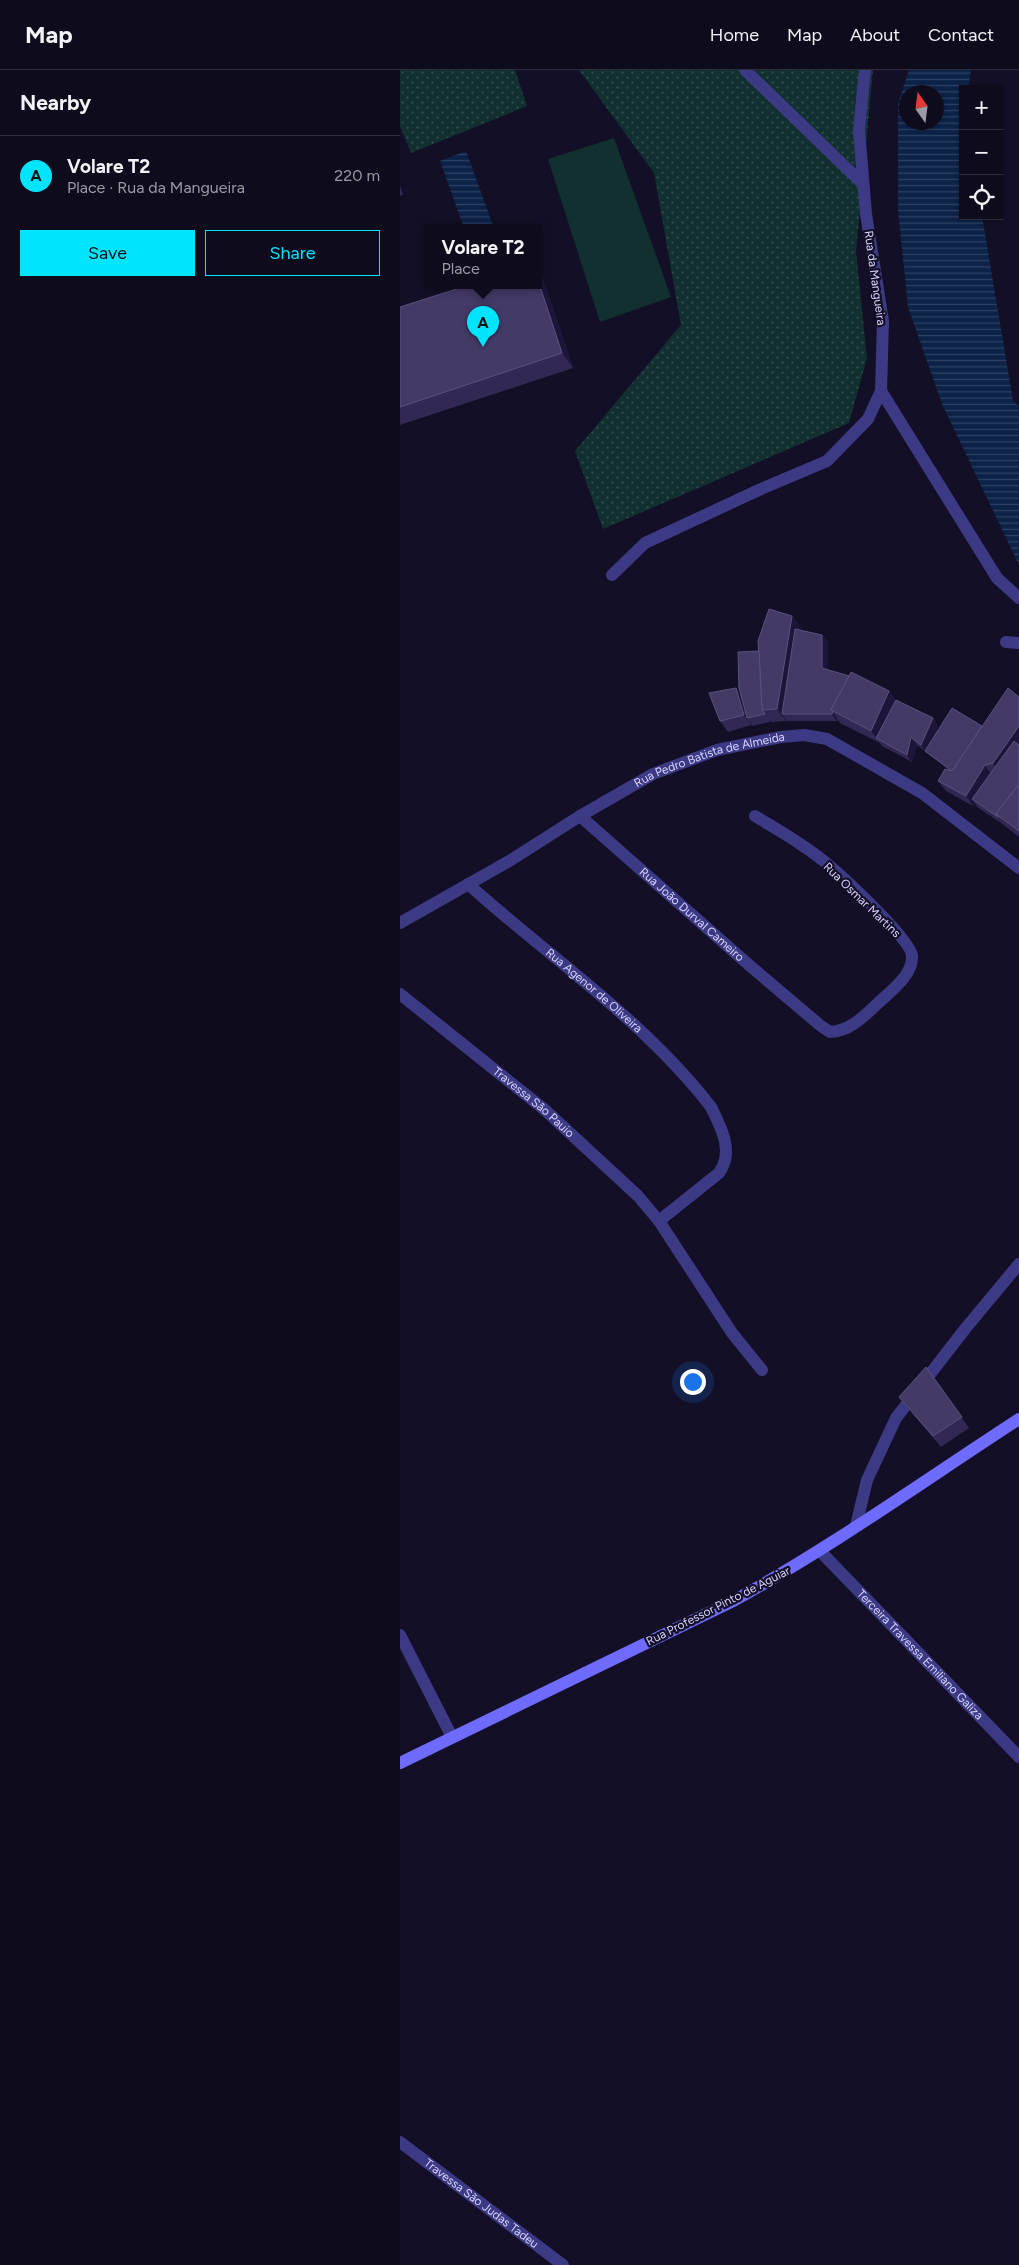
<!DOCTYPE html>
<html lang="en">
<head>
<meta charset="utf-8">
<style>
  body { margin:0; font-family:Figtree,sans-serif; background:#1c1929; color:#f1f3f6 }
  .controls { position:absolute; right:15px; top:15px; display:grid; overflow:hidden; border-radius:0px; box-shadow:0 1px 4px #0004 }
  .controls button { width:45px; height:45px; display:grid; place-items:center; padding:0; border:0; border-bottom:1px solid #2e2b3b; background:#0e0b1c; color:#f1f3f6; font:25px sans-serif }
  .compass { position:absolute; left:499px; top:15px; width:45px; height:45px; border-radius:50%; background:#0e0b1c; box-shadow:0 1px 4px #0004; rotate:346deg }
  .you { position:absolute; left:292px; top:1311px; width:18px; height:18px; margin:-12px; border:4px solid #fff; border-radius:50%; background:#1a73e8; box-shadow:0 0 0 8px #1a73e833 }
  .badge { display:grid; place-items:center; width:32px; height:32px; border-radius:50%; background:#00e5ff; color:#111; font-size:16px; font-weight:700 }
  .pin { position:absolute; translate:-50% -41px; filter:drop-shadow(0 1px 2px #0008) }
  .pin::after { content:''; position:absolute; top:26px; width:18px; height:15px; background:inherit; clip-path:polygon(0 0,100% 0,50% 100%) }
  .popup { position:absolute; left:24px; top:154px; width:118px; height:65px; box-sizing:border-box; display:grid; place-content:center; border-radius:0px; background:#0e0b1c; filter:drop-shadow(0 1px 4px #0005); font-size:16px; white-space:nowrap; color:#9b9ba3 }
  .popup b { font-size:19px; color:#f1f3f6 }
  .popup::after { content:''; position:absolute; left:50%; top:100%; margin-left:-10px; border:10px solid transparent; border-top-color:#0e0b1c }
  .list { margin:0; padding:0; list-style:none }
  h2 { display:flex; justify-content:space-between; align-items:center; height:65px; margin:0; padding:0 20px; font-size:21px }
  h2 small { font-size:16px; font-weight:400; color:#9b9ba3 }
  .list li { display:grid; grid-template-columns:32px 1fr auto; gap:15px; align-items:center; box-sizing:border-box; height:80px; padding:0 20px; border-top:1px solid #2e2b3b }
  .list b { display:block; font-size:19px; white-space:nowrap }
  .list p { margin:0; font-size:16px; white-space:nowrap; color:#9b9ba3 }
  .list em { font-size:16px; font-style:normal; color:#9b9ba3 }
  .actions { display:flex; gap:10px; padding:15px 20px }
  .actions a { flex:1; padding:11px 0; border:1px solid #00e5ff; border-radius:0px; text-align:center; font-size:18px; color:#00e5ff }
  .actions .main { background:#00e5ff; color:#111 }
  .icon { flex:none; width:28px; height:28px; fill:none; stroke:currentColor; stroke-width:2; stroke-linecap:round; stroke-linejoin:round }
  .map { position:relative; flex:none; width:619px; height:2195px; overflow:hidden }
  header { display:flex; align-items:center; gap:30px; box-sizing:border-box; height:70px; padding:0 25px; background:#0e0b1c; border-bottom:1px solid #2e2b3b }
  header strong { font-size:24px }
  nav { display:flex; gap:28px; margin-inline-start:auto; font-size:18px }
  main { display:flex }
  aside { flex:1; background:#0e0b1c }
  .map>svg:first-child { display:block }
  .grass { fill:url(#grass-dots) }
  .pitch { fill:#12302f }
  .water { fill:url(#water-rules); fill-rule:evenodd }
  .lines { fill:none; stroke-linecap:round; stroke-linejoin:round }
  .lane { stroke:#3d3a85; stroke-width:12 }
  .street { stroke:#3d3a85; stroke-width:12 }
  .secondary { stroke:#6f6bff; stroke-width:12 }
  .wall { fill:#312854 }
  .shaded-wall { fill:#1d163a }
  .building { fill:#433a66; stroke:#5a527e }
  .labels { text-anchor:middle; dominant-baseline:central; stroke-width:4.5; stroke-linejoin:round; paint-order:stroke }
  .street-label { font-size:12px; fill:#d9d4ff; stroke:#130f26 }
</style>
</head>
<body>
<header>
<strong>Map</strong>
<nav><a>Home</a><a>Map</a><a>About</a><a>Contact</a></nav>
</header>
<main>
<aside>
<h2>Nearby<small></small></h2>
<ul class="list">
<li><span class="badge">A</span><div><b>Volare T2</b><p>Place · Rua da Mangueira</p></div><em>220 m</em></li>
</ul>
<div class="actions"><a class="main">Save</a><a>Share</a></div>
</aside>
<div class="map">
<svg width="619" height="2195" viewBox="0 0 619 2195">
  <defs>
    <pattern id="grass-dots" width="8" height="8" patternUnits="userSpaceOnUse" patternTransform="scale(1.25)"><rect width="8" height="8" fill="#12302f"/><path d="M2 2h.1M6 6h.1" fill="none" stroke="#344d4e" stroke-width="1.8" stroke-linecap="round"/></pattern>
    <pattern id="water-rules" width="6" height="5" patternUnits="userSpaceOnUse" patternTransform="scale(1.25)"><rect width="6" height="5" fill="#0c2248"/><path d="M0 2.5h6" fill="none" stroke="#2f4163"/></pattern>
  </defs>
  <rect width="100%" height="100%" fill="#130f26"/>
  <g class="grass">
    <path d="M0,0H115L127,36L11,83L0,56Z"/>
    <path d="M179,0H473L456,181L467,288L449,353L203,459L175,381L281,255L254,103Z"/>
  </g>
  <path class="pitch" d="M214,68L271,227L200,252L148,89Z"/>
  <g class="water">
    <path d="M509,0H571L568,19H563V146H582L613,330L619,337V495L542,334L508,237L498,140V33ZM536,22V52H507V22Z"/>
    <path d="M66,81L94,158H64L40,91Z"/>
  </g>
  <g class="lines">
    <g class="lane">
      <path id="s1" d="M180,746L349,895L421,956L430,962C454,961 469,940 486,926C497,916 513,902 512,886C512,871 445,809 431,797C408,777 381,762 355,746"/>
      <path id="s2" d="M68,814C150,888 243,949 311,1037"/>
    </g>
    <g class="street">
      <path d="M345,0L463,114"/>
      <path d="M481,321L597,508L619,528"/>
      <path d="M212,505L245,473L361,419L427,391L468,349L481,321L483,251L466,144L459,60L465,0"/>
      <path d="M606,572L619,573"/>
      <path id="s3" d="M0,853L111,790L180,746L253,704L317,680L381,667L404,665L427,669L522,723L619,798"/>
      <path id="s4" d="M0,924L145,1040L238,1126L259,1151L332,1263L362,1300"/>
      <path d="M259,1151L319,1103C334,1082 322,1059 311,1037"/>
      <path d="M456,1456L467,1410L496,1348L565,1259L619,1194"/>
      <path id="s5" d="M420,1481L619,1687"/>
      <path d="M0,1565L52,1667"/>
      <path id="s6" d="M0,2072L163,2195"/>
    </g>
    <path class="secondary" d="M0,1693L335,1530C433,1476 525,1410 619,1349"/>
  </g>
  <g class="wall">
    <path d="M0,116L3,124L0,126Z"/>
    <path d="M138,202L143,209L173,298L0,355V237L138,216Z"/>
    <path d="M392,546L401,558V560L422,565L428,572V600L489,621L496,631L533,648L538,656L533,669L582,656L619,627V767L605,756L604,755L577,737L575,733L573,736L546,721L538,711L549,700L517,675L512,692L482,676L480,673L440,653L438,650L437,651H387L386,650V651L371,652L370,650V652L352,656L351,653V655L328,662L320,651L336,618L340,623L359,581Z"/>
    <path d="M526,1297L569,1358L541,1377L507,1337L499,1327Z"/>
  </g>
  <g class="shaded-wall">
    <path d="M138,202L143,209L173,298L162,283L138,210Z"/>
    <path d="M392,546L401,558L387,644H382L386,650V651L377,639Z"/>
    <path d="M422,565L428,572V606L422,598Z"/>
    <path d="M336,618L344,628L347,648L351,655L344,645Z"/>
    <path d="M489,621L497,634L476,668L480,673L471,661Z"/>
    <path d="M433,642L438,650L437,651L432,644Z"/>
    <path d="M533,648L538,656L527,682L525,681L526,682L521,675Z"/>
    <path d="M619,656V677L600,703L593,693Z"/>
    <path d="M511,667L517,675L512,692L507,685Z"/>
    <path d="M585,695L592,706L572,729L575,733L573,736L566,726Z"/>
  </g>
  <g class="building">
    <path d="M138,210L162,283L0,337V237L66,216H138Z"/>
    <path d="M369,539L392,546L377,639L362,640L358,571Z"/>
    <path d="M395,559L422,565V598L449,606L431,640L433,642L432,644H382Z"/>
    <path d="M359,581L362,640L365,644L347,648L339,618L338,582Z"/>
    <path d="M451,602L489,621L471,661L431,640Z"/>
    <path d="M336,618L344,645L320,651L309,623Z"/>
    <path d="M608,618L619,627V656L593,693L585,695L566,726L538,711L545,699L552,701Z"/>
    <path d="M496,630L533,648L521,675L511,667L507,685L476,668Z"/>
    <path d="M552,638L582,656L552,701L525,681Z"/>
    <path d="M614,671L619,675V714L596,744L598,747L572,729Z"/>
    <path d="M619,714V761L596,744Z"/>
    <path d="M526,1297L562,1347L533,1366L499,1327Z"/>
  </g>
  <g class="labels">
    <g class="street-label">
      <text transform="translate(475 208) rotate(82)">Rua da Mangueira</text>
      <text stroke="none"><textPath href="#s3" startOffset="352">Rua Pedro Batista de Almeida</textPath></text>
      <text transform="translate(462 830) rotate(44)">Rua Osmar Martins</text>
      <text stroke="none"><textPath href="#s1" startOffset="149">Rua João Durval Cameiro</textPath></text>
      <text stroke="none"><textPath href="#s2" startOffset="165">Rua Agenor de Oliveira</textPath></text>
      <text stroke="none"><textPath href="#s4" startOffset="172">Travessa São Pauio</textPath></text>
      <text transform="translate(318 1536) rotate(-27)">Rua Professor Pinto de Aguiar</text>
      <text stroke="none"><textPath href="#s5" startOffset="144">Terceira Travessa Emiliano Galiza</textPath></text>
      <text stroke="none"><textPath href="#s6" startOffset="102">Travessa São Judas Tadeu</textPath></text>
    </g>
  </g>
</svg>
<div class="controls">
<button>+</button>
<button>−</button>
<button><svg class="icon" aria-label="locate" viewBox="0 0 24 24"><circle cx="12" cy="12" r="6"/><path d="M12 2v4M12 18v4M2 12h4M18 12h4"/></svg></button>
</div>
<svg class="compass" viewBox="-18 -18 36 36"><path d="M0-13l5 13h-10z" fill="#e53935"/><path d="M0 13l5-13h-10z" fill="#9b9ba3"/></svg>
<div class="you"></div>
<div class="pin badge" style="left:83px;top:277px">A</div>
<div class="popup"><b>Volare T2</b>Place</div>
</div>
</main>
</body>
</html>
